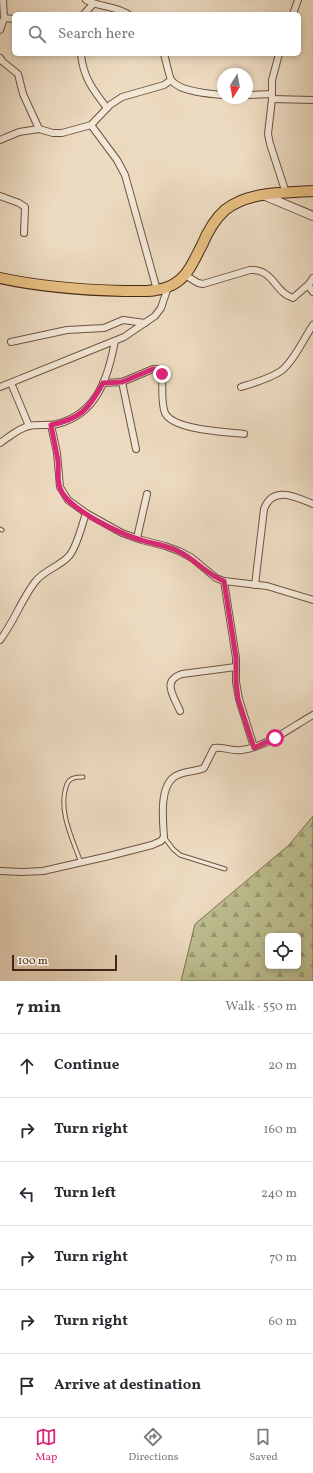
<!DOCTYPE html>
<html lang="en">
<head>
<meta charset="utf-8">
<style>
  body { margin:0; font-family:Vollkorn,serif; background:#f2f2f3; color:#2b2b33 }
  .controls { position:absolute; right:12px; bottom:12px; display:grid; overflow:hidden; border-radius:6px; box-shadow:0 2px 6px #0003 }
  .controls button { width:36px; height:36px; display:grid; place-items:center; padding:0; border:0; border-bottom:1px solid #e1e1e2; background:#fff; color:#2b2b33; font:20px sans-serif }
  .compass { position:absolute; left:217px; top:68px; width:36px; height:36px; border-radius:50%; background:#fff; box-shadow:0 2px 6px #0003; rotate:191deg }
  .scale { position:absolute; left:12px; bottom:10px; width:105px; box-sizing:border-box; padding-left:4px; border:2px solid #452616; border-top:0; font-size:11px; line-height:14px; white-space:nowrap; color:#452616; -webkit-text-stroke:3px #f3e8d7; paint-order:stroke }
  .stop { position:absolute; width:12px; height:12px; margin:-9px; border:3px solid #db2777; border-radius:50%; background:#fff }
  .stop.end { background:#db2777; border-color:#fff; box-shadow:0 1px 4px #0008 }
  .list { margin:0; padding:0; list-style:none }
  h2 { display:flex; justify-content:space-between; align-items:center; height:52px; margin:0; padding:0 16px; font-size:17px }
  h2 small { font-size:13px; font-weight:400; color:#7c7c81 }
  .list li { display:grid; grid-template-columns:26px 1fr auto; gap:12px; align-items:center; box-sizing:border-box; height:64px; padding:0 16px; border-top:1px solid #e1e1e2 }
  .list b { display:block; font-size:15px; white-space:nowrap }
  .list em { font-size:13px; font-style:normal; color:#7c7c81 }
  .icon { flex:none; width:22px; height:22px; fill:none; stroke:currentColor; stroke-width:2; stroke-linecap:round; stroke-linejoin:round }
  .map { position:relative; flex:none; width:313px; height:981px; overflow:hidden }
  .search { position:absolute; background:#fff; box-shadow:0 2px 6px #0003; left:12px; right:12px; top:12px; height:44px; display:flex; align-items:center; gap:10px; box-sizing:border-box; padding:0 14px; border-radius:6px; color:#7c7c81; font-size:15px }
  .sheet { height:436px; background:#fff }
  nav { display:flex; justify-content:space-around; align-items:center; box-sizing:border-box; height:56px; border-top:1px solid #e1e1e2; background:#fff; font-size:11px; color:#7c7c81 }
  nav a { display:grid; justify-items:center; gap:2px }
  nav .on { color:#db2777 }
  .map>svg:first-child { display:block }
  .forest { fill:url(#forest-firs); stroke:#817253; fill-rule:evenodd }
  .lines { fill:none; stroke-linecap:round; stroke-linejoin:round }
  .service-casing { stroke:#6f5341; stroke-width:5 }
  .minor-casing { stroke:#6f5341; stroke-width:8 }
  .tertiary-casing { stroke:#6f5341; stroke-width:10 }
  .trunk-casing { stroke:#452616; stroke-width:12 }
  .service { stroke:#f3e8d7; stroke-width:3 }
  .minor { stroke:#f3e8d7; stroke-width:6 }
  .tertiary { stroke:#f3e8d7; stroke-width:8 }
  .trunk { stroke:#e6be80; stroke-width:10 }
  .route { stroke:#db2777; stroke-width:5 }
</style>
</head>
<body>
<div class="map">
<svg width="313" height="981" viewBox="0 0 313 981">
  <defs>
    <pattern id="forest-firs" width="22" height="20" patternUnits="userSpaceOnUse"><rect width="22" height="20" fill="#bdbf90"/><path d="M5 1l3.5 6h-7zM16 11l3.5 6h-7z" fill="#9b9b75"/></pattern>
  </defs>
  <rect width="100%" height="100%" fill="#eddbc1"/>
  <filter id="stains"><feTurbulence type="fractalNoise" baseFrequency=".005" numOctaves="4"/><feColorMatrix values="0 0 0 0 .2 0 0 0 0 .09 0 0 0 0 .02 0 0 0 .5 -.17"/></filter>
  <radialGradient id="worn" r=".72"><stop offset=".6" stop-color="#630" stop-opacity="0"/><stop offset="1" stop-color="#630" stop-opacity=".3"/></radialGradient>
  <path class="forest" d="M313,816V981H181L195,924L289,845ZM268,936H298V966H268Z"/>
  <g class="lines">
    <defs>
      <g id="service">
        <path d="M0,529L2,530"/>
        <path d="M164,837L173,849L180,855L225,869"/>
        <path d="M81,863C73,840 58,811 66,787C67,783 69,779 74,778C76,777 80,777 83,777"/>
      </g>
      <g id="minor">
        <path d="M86,0C99,7 115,6 128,14"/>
        <path d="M84,14L93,4"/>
        <path d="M293,14L298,0"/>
        <path d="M4,18L14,19"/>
        <path d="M0,30L4,18L3,0"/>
        <path d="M81,54C83,77 93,90 107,108"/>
        <path d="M164,54C166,60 169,78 172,81C181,92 210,94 223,95"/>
        <path d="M279,54L272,80V99L268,134L270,144L286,193"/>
        <path d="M0,58L3,62L18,74L23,94L39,129"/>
        <path d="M247,95L272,94"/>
        <path d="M272,99L313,100"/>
        <path d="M91,125L117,160L125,175L157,290"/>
        <path d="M0,140L19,132L39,129L53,133H62L91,125L110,105L122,97L164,85L171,80"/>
        <path d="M0,196L19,203L25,207L24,233"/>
        <path d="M185,275L198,283L203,284L250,270C274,269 274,292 293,298L309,284"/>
        <path d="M313,278L309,284L310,288L313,292"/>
        <path d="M11,342L67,330L104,328L123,320L145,323"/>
        <path d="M122,382L136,449"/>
        <path d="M11,383L29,426"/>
        <path d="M103,383L122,382L153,369H157L161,371C164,384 160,400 165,413C173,430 227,432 244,434"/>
        <path d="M0,387L124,337L155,316L161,308L168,287"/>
        <path d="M241,387C254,383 269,379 281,371C294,361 304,338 313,325"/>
        <path d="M51,425L57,453L60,487L68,500L86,513L122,533L142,540L165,546L179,551L192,558L216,578L224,581L267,586L313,600"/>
        <path d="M0,443C9,437 19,428 29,426C38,424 48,426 57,424C97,414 108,378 115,341"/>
        <path d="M137,538L147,494"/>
        <path d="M224,581L236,658V682L239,699L254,747"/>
        <path d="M255,585L264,509C273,485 296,497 313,504"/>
        <path d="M0,640C14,622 21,600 35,582C44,570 59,567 69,556C77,547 82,525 86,513"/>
        <path d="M180,711C174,696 161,681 182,674L236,667"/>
        <path d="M0,871L22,872L43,871L109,856L152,845L161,841L164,837C163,821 159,788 174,777C182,771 195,772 204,768L214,748C223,746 232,752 242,750C268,746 290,728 313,715"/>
      </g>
      <path id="tertiary" d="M263,195L313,216"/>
      <path id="trunk" d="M0,278C41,287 81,290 124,291C141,291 162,293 177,282C189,274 195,258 202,245C207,233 215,219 225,210C249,191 284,193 313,191"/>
    </defs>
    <use href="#service" class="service-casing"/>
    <use href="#minor" class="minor-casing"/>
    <use href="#tertiary" class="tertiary-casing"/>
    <use href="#trunk" class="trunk-casing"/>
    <use href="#service" class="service"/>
    <use href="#minor" class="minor"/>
    <use href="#tertiary" class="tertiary"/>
    <use href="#trunk" class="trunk"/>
  </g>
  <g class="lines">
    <path class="route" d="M162,374L161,370L153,369L122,382L103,383C89,409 80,419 51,425C53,437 56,449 58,461C59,472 56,484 63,494C75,512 120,534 141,540C153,544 166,545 178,551C195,559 207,575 224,581L236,658V682L238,699L254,748L275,738"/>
  </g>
  <rect width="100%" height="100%" filter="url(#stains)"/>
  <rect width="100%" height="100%" fill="url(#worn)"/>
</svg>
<div class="controls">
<button><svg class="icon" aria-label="locate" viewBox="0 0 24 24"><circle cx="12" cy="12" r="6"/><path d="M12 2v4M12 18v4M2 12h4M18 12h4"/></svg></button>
</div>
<svg class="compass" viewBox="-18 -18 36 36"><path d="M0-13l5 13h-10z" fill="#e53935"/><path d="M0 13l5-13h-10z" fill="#7c7c81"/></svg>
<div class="scale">100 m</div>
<div class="stop" style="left:275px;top:738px"></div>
<div class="stop end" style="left:162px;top:374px"></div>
<div class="search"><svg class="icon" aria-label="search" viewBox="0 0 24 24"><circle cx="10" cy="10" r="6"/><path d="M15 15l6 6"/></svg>Search here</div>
</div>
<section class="sheet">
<h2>7 min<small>Walk · 550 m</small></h2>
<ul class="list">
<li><svg class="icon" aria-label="ahead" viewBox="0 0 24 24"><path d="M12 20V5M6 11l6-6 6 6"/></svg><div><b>Continue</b></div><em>20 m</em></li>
<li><svg class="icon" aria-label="right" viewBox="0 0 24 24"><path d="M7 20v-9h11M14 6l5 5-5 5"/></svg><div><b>Turn right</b></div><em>160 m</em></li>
<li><svg class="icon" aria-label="left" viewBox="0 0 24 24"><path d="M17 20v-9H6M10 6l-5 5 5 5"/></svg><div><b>Turn left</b></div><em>240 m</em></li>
<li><svg class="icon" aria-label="right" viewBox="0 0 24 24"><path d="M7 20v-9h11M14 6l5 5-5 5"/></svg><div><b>Turn right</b></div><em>70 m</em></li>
<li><svg class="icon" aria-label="right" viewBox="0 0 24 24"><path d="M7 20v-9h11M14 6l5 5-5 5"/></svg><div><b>Turn right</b></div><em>60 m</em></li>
<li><svg class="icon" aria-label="arrive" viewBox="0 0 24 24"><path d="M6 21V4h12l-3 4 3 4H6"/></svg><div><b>Arrive at destination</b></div></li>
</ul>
</section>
<nav>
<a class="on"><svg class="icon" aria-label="map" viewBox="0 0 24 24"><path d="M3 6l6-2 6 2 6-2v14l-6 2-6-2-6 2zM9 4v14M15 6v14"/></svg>Map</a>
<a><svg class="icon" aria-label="directions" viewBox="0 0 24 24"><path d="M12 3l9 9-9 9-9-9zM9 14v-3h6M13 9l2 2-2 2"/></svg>Directions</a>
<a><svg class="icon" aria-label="saved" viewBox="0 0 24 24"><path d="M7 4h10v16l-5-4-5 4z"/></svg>Saved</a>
</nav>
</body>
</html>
